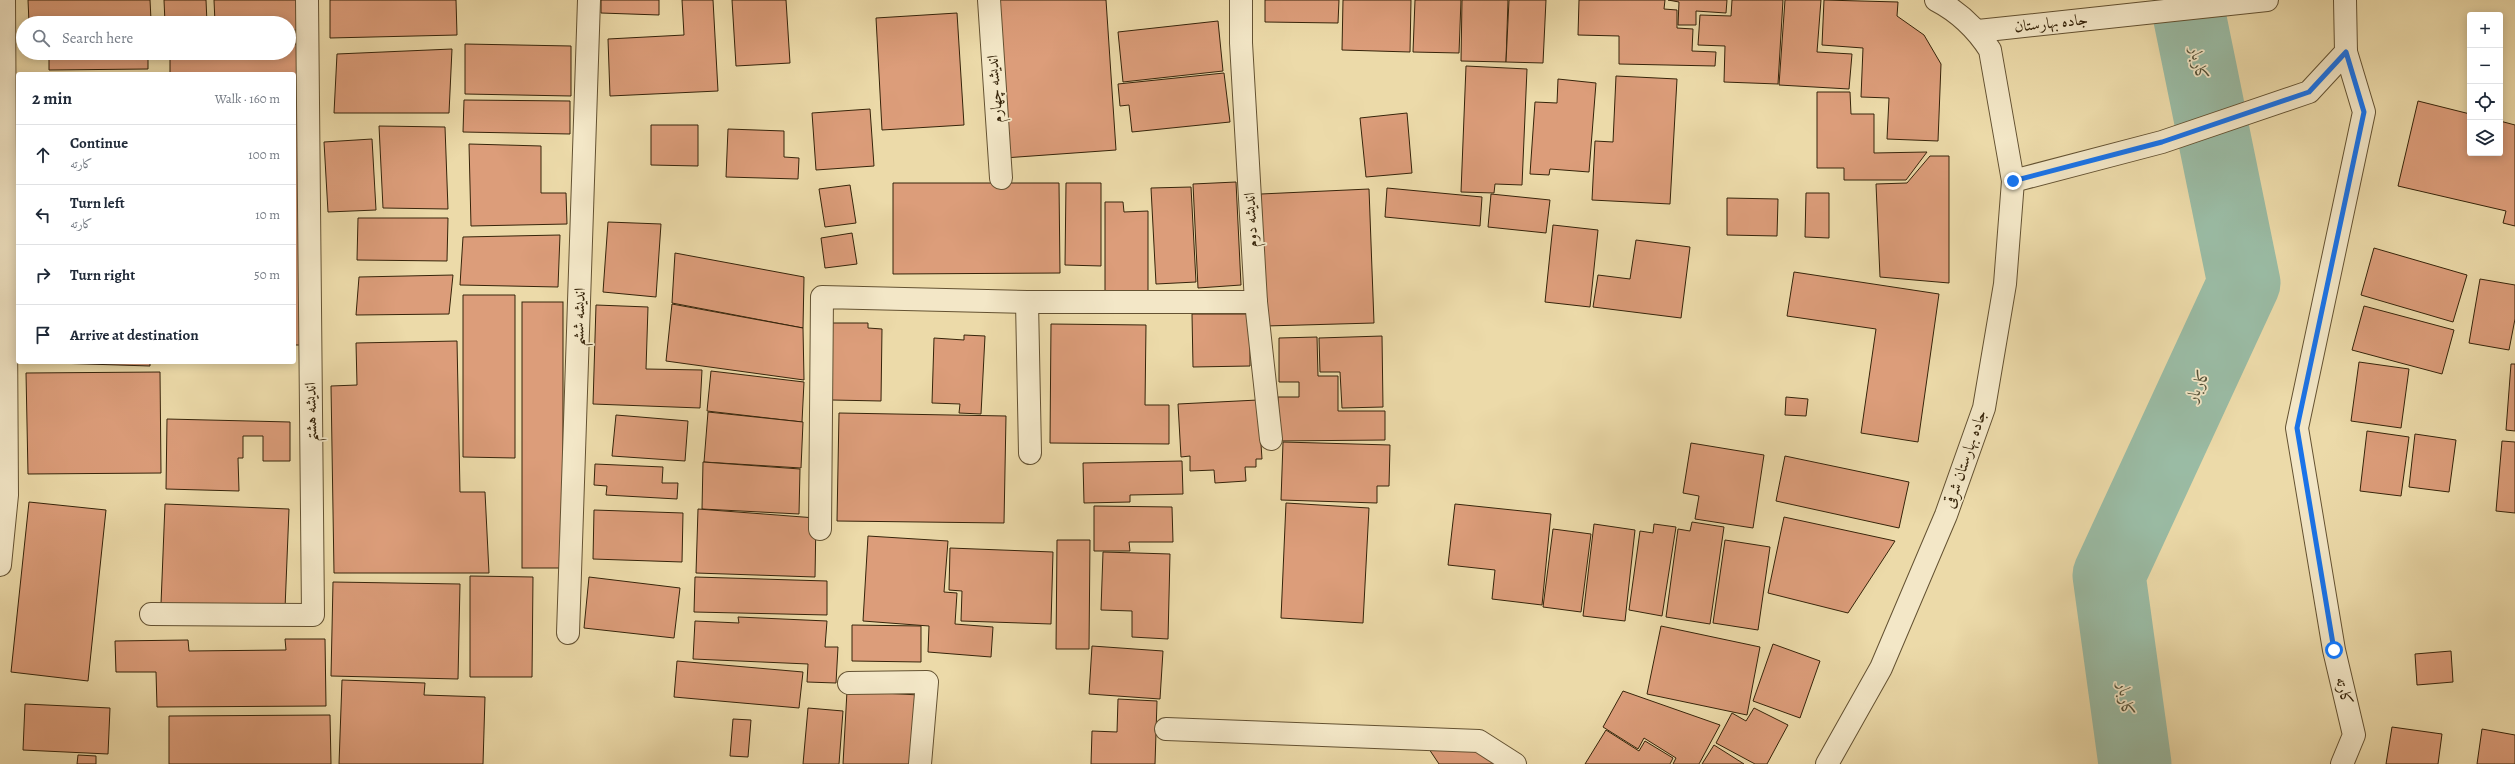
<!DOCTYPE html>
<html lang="en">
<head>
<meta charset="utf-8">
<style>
  body { margin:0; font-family:Alegreya,Amiri,serif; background:#f2f2f3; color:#1f2937 }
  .controls { position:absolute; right:12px; top:12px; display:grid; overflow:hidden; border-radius:4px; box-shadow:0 2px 10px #0003 }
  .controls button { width:36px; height:36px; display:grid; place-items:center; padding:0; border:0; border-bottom:1px solid #e0e1e3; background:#fff; color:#1f2937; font:20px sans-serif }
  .stop { position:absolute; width:12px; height:12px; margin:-9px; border:3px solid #1a73e8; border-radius:50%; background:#fff }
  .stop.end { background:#1a73e8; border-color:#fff; box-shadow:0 1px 4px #0008 }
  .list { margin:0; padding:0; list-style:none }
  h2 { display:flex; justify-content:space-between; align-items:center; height:52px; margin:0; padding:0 16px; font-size:17px }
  h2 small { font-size:13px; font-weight:400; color:#747a83 }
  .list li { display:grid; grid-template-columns:26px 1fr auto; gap:12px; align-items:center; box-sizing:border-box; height:60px; padding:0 16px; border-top:1px solid #e0e1e3 }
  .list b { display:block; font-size:15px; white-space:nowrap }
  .list p { margin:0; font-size:13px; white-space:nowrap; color:#747a83 }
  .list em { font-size:13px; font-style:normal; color:#747a83 }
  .icon { flex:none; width:22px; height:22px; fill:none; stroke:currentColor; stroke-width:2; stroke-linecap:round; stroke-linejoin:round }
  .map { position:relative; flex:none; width:2515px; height:764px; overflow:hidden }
  .search { position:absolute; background:#fff; box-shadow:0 2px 10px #0003; left:16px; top:16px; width:280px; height:44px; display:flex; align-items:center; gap:10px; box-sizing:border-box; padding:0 14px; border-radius:22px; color:#747a83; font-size:15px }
  .panel { position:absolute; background:#fff; box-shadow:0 2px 10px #0003; left:16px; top:72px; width:280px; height:292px; border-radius:4px }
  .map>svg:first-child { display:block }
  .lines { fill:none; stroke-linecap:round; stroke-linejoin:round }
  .river { stroke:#9abba4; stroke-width:73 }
  .building { fill:#dc9d7a; stroke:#36240a }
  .minor-casing { stroke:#645232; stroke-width:24 }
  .minor { stroke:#f3e7c7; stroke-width:22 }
  .route { stroke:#1a73e8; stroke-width:5 }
  .labels { text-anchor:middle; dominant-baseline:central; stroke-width:3.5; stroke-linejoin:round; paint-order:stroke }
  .street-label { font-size:16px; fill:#36240a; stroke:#f3e7c7 }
  .water-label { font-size:17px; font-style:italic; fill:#545138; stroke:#f3e7c7 }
</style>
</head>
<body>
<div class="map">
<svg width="2515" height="764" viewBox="0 0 2515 764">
  <rect width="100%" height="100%" fill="#ecdaa9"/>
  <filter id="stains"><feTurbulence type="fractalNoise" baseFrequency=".005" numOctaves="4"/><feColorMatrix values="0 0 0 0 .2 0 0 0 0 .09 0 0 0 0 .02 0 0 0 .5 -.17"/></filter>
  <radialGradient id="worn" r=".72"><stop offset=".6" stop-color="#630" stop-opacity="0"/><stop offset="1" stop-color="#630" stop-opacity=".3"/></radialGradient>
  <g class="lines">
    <path class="river" d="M2135,764L2109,575L2244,283L2189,14V0"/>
  </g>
  <g class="building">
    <path d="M28,0H150L151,20L29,23Z"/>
    <path d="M164,0H206L207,23H165Z"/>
    <path d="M214,0H304L305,30H289V23H215Z"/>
    <path d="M330,0H456L457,35L330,38Z"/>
    <path d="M601,0H659V15L601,13Z"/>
    <path d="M682,0H713L718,91L610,96L608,39L684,35Z"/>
    <path d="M732,0H786L790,63L736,66Z"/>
    <path d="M994,0H1106L1116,150L1004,158Z"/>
    <path d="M1265,0H1339L1338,23L1265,22Z"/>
    <path d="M1343,0H1411L1410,52L1342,50Z"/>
    <path d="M1415,0H1461L1459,53L1413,52Z"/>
    <path d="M1462,0H1508L1506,62L1461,61Z"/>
    <path d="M1509,0H1546L1543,63L1506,62Z"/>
    <path d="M1579,0H1665L1664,9L1677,10V28L1693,29L1692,51L1716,52L1715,66L1619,64V36L1578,35Z"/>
    <path d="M1668,0H1727L1726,13L1696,11V25H1678L1679,2Z"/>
    <path d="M1732,0H1783L1778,84L1724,82L1725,46L1698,45L1700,15L1731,16Z"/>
    <path d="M1785,0H1821L1817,52L1852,54L1849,89L1779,85Z"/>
    <path d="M1824,0L1898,2L1897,16L1924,35L1941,64L1938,141L1887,139L1889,98L1861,97L1863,48L1822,45Z"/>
    <path d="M957,13L964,125L882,130L876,18Z"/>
    <path d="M1218,21L1223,71L1123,82L1118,32Z"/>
    <path d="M289,44H299L303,345H294V74H170V53H289Z"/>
    <path d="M465,44L571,46V96L465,94Z"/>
    <path d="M452,49L449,113H334L337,54Z"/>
    <path d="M49,53H148V69L49,70Z"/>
    <path d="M1466,66L1527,69L1522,185L1495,184L1494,193L1461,192Z"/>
    <path d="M1224,73L1230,122L1132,132L1129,105L1120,106L1118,84Z"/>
    <path d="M1616,76L1677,79L1670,204L1592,200L1595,141L1613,142Z"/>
    <path d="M1558,79L1596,83L1589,172L1550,169L1549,175L1530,174L1535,102L1557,103Z"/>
    <path d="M1817,92H1850L1851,114H1874V153L1927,152L1906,180H1844V168H1817Z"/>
    <path d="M464,100L570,101V134L463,132Z"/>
    <path d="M2418,101L2470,114V153H2500V121L2515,125V226L2503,223L2506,211L2398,186Z"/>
    <path d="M870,109L874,166L816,170L812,113Z"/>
    <path d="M1407,113L1412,173L1366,177L1360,118Z"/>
    <path d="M651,125H698V166L651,165Z"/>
    <path d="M379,126L445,127L448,209L383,208Z"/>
    <path d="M728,129L784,131V157L799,158L798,179L726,177Z"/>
    <path d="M372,139L376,210L328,212L324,142Z"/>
    <path d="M469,144L541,146V193H566L567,224L471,226Z"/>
    <path d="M1930,156H1949V283L1880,277L1876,184L1907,183Z"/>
    <path d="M1236,182L1241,285L1198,288L1193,184Z"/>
    <path d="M893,183H1059L1060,273L893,274Z"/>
    <path d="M1066,183H1101V266L1065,265Z"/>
    <path d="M850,185L856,223L825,227L819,189Z"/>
    <path d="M1191,187L1196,282L1156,284L1151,188Z"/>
    <path d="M1387,188L1482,197L1480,226L1385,217Z"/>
    <path d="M1369,189L1374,323L1266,326L1261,194Z"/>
    <path d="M1806,193H1829V238L1805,237Z"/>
    <path d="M1491,194L1550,200L1546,233L1488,227Z"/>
    <path d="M1727,198L1778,199L1777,236L1727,235Z"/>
    <path d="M1105,202H1123L1124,212L1148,211V292H1105Z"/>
    <path d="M358,218H448L447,261L357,260Z"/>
    <path d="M608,222L661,224L656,297L603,292Z"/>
    <path d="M1553,225L1598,230L1590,307L1545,302Z"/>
    <path d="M852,233L857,264L825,268L821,238Z"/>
    <path d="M560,235L558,287L460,285L463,237Z"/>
    <path d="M1636,240L1690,247L1681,318L1593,307L1598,275L1630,279Z"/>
    <path d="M2374,248L2467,275L2453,322L2361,295Z"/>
    <path d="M675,253L804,277L803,328L672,303Z"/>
    <path d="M1794,272L1939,294L1918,442L1861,433L1876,329L1787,316Z"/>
    <path d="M453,275L449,314L356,315L359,277Z"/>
    <path d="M2480,279L2515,285V319L2509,350L2469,343Z"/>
    <path d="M463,295H515V458L463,457Z"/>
    <rect x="522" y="302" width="41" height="266"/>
    <path d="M672,304L803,328L804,380L666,361Z"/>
    <path d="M596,305L648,307L646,369L702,370L700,408L593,404Z"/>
    <path d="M2364,306L2454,330L2442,374L2352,350Z"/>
    <path d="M1192,314H1250V366L1193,367Z"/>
    <path d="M828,323H868V328L882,329L881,401L832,400Z"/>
    <path d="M1051,324L1146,325L1145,405H1169V444L1050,443Z"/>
    <path d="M964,335L985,336L981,414L959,413L960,404L932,403L934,338L964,340Z"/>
    <path d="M1382,336L1383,407L1342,408L1340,372H1320L1319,338Z"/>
    <path d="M1317,337L1318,376H1338V411H1385V440L1278,441V397H1299V382H1279V338Z"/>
    <path d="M457,341L460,492H485L489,573H334L331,386L357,385L356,343Z"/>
    <path d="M24,362H150V366Z"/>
    <path d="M2359,362L2409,369L2401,428L2351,421Z"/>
    <path d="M2511,364H2515V431L2506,430Z"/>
    <path d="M711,371L804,382L802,422L707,411Z"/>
    <path d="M160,372L161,473L28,474L26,373Z"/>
    <path d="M1786,397L1808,399L1806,416L1785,415Z"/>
    <path d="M1258,400L1262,459H1256V467H1245L1246,481L1215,483L1214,470L1190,471V456L1181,457L1178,404Z"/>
    <path d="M708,412L803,422L801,468L704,462Z"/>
    <path d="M839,413L1006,416L1004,523L837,521Z"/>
    <path d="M616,415L688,421L685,461L612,456Z"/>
    <path d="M167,419L290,422V461H263V436H243V458H238L239,491L166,489Z"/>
    <path d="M2367,431L2409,437L2401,496L2360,491Z"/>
    <path d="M2415,434L2456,440L2449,492L2409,487Z"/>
    <path d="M2502,441L2515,442V513L2496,511Z"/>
    <path d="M1283,442L1390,445L1389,486H1377V503L1281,500Z"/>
    <path d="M1691,443L1764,455L1753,528L1695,519L1699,496L1683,493Z"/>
    <path d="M1785,456L1909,482L1899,528L1776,501Z"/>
    <path d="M1182,461L1183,494L1130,495V502L1084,503L1083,463Z"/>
    <path d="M703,462L800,469L799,514L702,509Z"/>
    <path d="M595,464L663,467L662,483H678L677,499L606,495L607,486L594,485Z"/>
    <path d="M29,502L106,510L88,681L11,672Z"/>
    <path d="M1286,503L1369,508L1363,623L1281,618Z"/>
    <path d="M165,504L289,509L285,609L161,604Z"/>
    <path d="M1455,504L1551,514L1542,605L1492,599L1495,570L1448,565Z"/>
    <path d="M1094,506L1172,507L1173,542H1129L1130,551H1094Z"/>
    <path d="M698,509L816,518L815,577L696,573Z"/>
    <path d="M594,510L683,513L682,562L593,559Z"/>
    <path d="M1784,517L1895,541L1848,613L1768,593Z"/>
    <path d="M1692,522L1724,527L1710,624L1666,617L1678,529L1690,531Z"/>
    <path d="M1594,524L1635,530L1625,621L1583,616Z"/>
    <path d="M1654,524L1676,527L1662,616L1629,610L1640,531L1653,533Z"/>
    <path d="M1553,529L1591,534L1581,612L1543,607Z"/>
    <path d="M868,536L948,541L944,592L957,593L955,624L993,627L991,657L928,652L929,626L863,621Z"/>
    <path d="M1057,540H1090L1089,649H1056Z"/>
    <path d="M1725,540L1770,547L1758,630L1713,623Z"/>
    <path d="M950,548L1053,552L1051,624L961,621L962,591L949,590Z"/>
    <path d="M1103,552L1170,554L1168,639L1132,637V611L1101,610Z"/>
    <path d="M470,576L533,577L532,677H470Z"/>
    <path d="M589,577L680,588L674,638L584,628Z"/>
    <path d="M695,577L827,581V615L694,612Z"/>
    <path d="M333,582L460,584L458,679L331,676Z"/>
    <path d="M738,617L827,621L825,647H838L836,683L807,682L808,664L693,659L695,621L739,623Z"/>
    <path d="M852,625L921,626V662L852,661Z"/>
    <path d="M1661,626L1760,647L1747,715L1647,694Z"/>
    <path d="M285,639H325L326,706L157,707L156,672H116L115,641L188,640L189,651L286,650Z"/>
    <path d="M1773,644L1820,661L1800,718L1753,701Z"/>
    <path d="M1092,646L1163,651L1160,699L1089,694Z"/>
    <path d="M2451,651L2453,682L2417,685L2415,654Z"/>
    <path d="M677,661L803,672L799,708L674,697Z"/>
    <path d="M342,680L425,683L424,695L485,697L483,764H339Z"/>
    <path d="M847,691L919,695L916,764H843Z"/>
    <path d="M1623,691L1720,725L1699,764H1673L1676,758L1644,738L1638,749L1603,727Z"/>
    <path d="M1118,699L1157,701L1155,764H1091L1092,731L1117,732Z"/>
    <path d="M25,704L110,708L108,754L23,750Z"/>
    <path d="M808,708L843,711L839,764H803Z"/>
    <path d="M1754,708L1788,725L1767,764H1755L1716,743L1732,713L1746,721Z"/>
    <path d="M330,715L331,764H169V716Z"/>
    <path d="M733,719L751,720L748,757L730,756Z"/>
    <path d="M2392,727L2442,734L2438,764H2386Z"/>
    <path d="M2482,729L2515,735V764H2477Z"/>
    <path d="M1606,730L1639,751L1645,741L1673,758L1670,764H1585Z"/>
    <path d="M1714,745L1744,764H1702Z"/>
    <path d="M1429,749L1478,751L1494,764H1439Z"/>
    <path d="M78,755L96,756V764H77Z"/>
  </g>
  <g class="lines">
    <defs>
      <g id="minor">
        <path d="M989,0L1001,178"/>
        <path d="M1241,0V43L1256,302L1271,439"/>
        <path d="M1978,31L2267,0"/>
        <path d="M2013,181L2162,142L2309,92L2346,52L2345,0"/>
        <path d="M1027,302L1030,453"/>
        <path d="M820,529L822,297L1027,302H1256"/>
        <path d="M0,565L7,495L4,0"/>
        <path d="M151,614L313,615L307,0"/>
        <path d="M568,633L589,0"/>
        <path d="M849,683L927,682L920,764"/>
        <path d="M1166,729L1479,741L1515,764"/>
        <path d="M1827,764L1881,668L1946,515L1984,408L2005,284L2013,181L1990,50C1976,28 1959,12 1936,0"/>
        <path d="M2342,764L2354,735L2334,650L2297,428L2364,112L2346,52"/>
      </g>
    </defs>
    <use href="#minor" class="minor-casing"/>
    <use href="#minor" class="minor"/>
  </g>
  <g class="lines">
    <path class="route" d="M2013,181L2162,142L2309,92L2346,52L2364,112L2297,428L2334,650"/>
  </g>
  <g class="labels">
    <g class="street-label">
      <text transform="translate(2051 23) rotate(-6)">جاده بهارستان</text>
      <text transform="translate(995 89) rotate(-94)">اندیشه چهارم</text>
      <text transform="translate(1251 220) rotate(-93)">اندیشه دوم</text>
      <text transform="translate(579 317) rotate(-88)">اندیشه ششم</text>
      <text transform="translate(311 412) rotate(-91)">اندیشه هشتم</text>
      <text transform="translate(1965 459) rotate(-71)">جاده بهارستان شرقی</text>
      <text transform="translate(2344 691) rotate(77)">کارته</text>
    </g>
    <g class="water-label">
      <text transform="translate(2199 64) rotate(78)">کاربار</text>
      <text transform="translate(2198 385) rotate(-65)">کاربار</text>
      <text transform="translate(2126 700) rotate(82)">کاربار</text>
    </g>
  </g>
  <rect width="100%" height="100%" filter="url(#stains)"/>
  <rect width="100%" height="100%" fill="url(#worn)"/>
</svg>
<div class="controls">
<button>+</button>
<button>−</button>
<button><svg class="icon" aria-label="locate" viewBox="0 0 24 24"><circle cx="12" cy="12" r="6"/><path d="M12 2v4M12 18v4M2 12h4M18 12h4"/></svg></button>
<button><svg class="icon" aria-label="layers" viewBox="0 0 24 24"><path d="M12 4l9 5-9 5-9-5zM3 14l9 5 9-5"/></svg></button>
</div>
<div class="stop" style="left:2334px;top:650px"></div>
<div class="stop end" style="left:2013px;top:181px"></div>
<div class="search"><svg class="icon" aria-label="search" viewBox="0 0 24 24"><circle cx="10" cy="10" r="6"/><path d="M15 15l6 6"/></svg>Search here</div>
<section class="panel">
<h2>2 min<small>Walk · 160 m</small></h2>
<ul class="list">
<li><svg class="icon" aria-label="ahead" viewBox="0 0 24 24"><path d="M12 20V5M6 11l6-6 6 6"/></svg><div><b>Continue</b><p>کارته</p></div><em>100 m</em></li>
<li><svg class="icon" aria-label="left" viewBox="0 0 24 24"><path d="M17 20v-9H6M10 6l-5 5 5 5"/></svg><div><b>Turn left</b><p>کارته</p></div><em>10 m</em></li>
<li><svg class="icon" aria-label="right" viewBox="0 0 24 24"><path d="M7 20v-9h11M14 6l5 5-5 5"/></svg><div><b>Turn right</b></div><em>50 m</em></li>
<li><svg class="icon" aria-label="arrive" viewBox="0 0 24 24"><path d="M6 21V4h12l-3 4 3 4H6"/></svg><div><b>Arrive at destination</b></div></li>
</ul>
</section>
</div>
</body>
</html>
